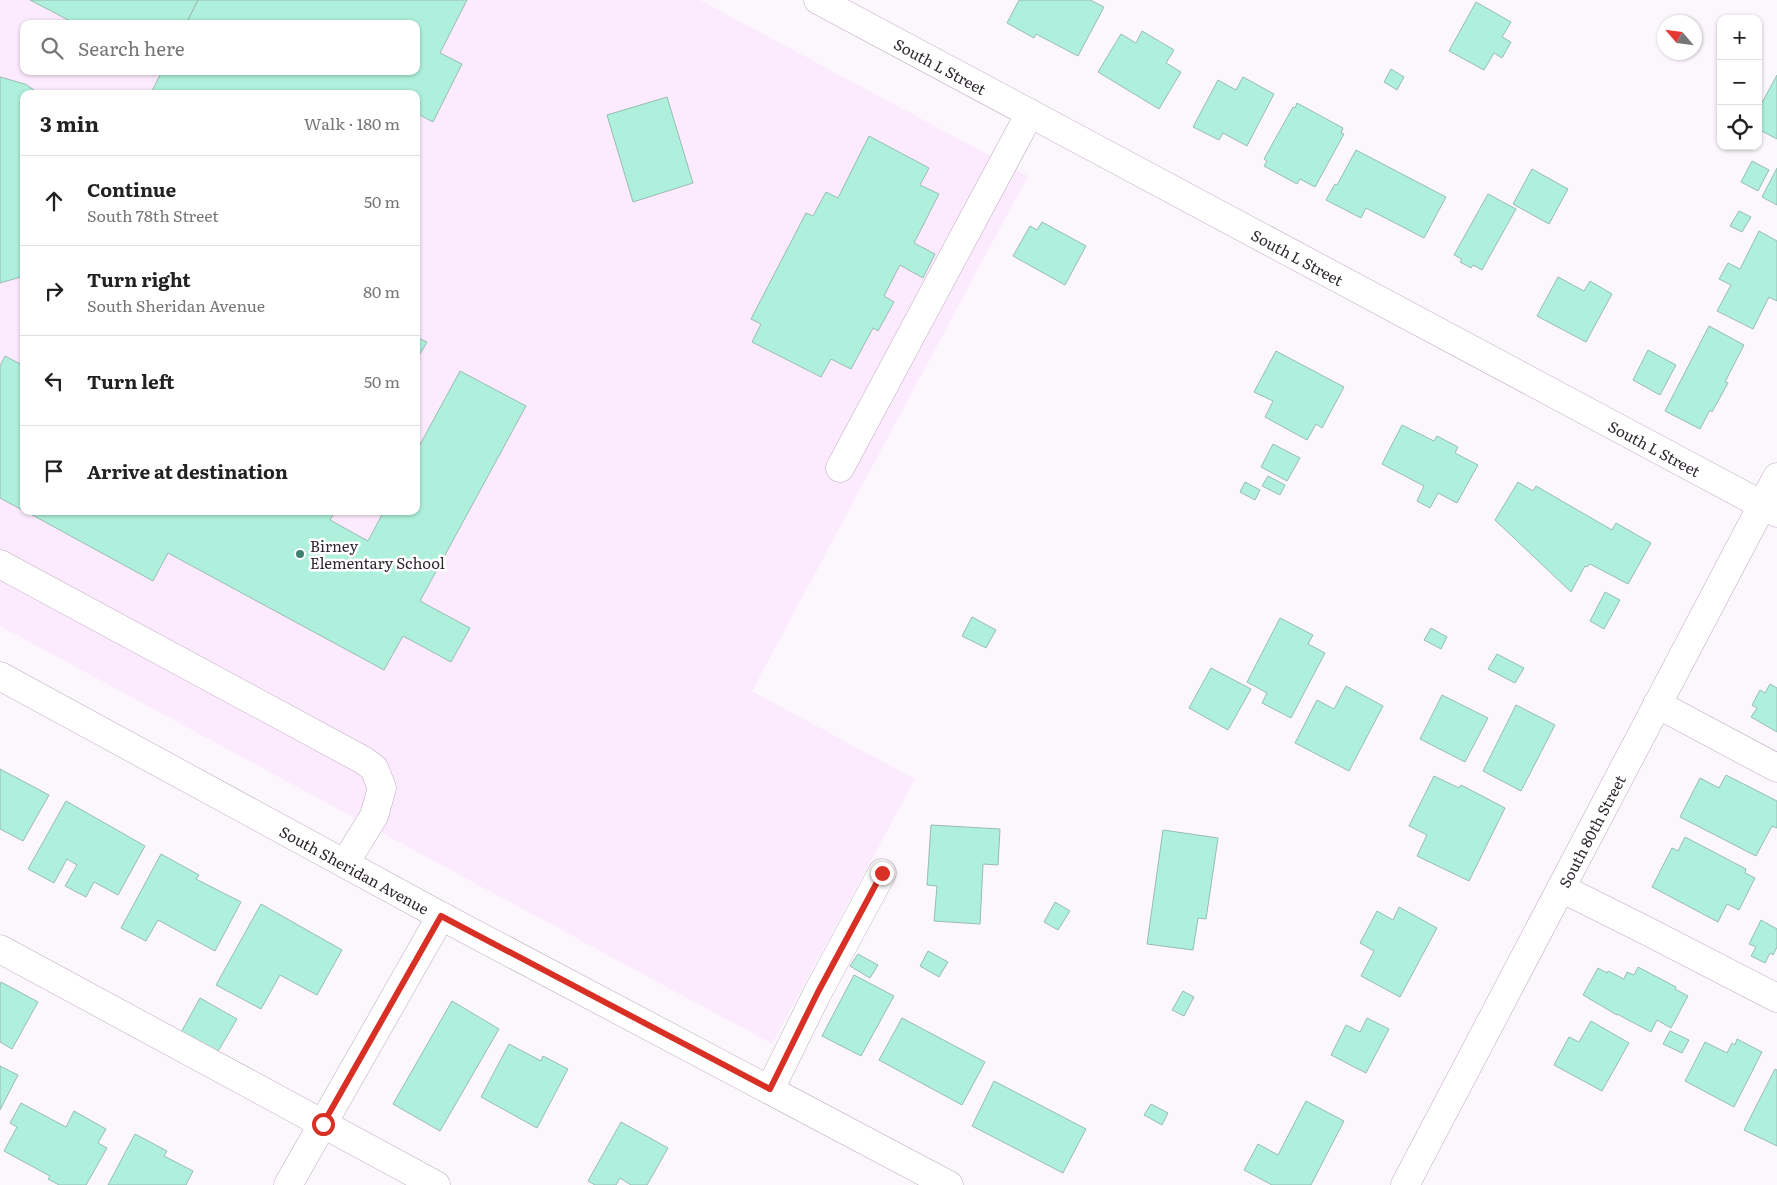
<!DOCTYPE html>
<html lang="en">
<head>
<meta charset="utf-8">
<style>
  body { margin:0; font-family:Literata,serif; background:#f6f6f6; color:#222 }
  .controls { position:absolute; right:15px; top:15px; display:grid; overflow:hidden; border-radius:10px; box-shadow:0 1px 4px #0004 }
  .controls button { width:45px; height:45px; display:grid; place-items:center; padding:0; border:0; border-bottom:1px solid #e0e0e0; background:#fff; color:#222; font:25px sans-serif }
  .compass { position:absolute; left:1657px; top:15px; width:45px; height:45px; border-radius:50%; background:#fff; box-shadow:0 1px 4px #0004; rotate:298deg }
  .stop { position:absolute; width:15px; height:15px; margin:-11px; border:4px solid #d93025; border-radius:50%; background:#fff }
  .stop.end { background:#d93025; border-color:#fff; box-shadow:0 1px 5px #0008 }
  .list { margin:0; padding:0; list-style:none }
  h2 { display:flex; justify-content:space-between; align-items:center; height:65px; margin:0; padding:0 20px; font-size:21px }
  h2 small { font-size:16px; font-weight:400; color:#767676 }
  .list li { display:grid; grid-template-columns:32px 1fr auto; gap:15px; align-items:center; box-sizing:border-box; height:90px; padding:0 20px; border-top:1px solid #e0e0e0 }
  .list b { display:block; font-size:19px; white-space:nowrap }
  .list p { margin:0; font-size:16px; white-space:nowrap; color:#767676 }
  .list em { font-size:16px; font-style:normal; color:#767676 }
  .icon { flex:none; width:28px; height:28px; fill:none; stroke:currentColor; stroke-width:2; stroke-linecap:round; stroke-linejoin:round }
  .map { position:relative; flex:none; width:1777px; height:1185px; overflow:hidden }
  .search { position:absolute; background:#fff; box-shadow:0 1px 4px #0004; left:20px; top:20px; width:400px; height:55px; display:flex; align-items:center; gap:12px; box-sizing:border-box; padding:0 18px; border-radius:10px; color:#767676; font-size:19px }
  .panel { position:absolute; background:#fff; box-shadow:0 1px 4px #0004; left:20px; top:90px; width:400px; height:425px; border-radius:10px }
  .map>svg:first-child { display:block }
  .built { fill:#fcebfe; fill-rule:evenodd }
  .building { fill:#aef0dc; stroke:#99bcb0 }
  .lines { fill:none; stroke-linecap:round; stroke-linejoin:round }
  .minor-casing { stroke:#c0aac2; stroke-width:29 }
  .minor { stroke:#fff; stroke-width:28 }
  .route { stroke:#d93025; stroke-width:6 }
  .poi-dot { fill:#40806f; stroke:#fff; stroke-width:2 }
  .labels { text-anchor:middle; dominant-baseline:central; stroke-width:5; stroke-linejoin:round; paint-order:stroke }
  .street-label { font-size:15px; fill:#302831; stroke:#fff }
  .poi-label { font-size:15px; fill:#302831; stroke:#fff; text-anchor:start }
</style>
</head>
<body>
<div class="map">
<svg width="1777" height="1185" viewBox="0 0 1777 1185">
  <rect width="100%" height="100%" fill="#fbf7fc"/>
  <path class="built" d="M0,0H700L1028,176L752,691L915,779L772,1044L0,626ZM24,24H416V71H24ZM24,94H416V511H24Z"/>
  <g class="building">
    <path d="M30,0H198L186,24H76Z"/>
    <path d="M198,0H467L440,53L462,64L433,122L416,113V94H157L152,91L162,71H416V24H186Z"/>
    <path d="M1019,0H1090L1104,7L1078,56L1036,34L1034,38L1007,23Z"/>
    <path d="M1476,2L1511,22L1502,37L1511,42L1502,58L1494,53L1484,70L1449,51Z"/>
    <path d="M1142,31L1174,50L1166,63L1181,72L1159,109L1098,72L1121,34L1136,43Z"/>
    <path d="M1391,69L1404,77L1397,90L1384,82Z"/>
    <path d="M1777,75V139L1758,129V110Z"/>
    <path d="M0,77L25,84L40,94H24V276L0,283Z"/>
    <path d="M1243,77L1274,94L1247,146L1223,133L1219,140L1193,127L1218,80L1236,90Z"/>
    <path d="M667,97L693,183L633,202L607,115Z"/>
    <path d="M1297,103L1343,128L1341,133L1344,134L1315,187L1300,179L1297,184L1264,166L1267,161L1264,159L1293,107L1295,108Z"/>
    <path d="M869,136L929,168L920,185L939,194L914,243L935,254L923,278L900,265L884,296L894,302L878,331L873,328L851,369L831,359L821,377L752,342L761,324L751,319L806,213L813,216L826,192L838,198Z"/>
    <path d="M1356,150L1446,197L1424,238L1366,208L1361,218L1326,200L1335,184L1337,185Z"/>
    <path d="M1752,161L1769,170L1758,191L1741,182Z"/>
    <path d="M1777,168V205L1762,197Z"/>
    <path d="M1532,169L1568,189L1549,224L1513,204Z"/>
    <path d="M1488,194L1516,209L1482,270L1473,265L1471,268L1460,262L1462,259L1454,255Z"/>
    <path d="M1739,211L1751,217L1742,232L1730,226Z"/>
    <path d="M1042,222L1086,246L1065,285L1013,256L1030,226L1037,230Z"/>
    <path d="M1759,231L1777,241V301L1769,297L1753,329L1717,311L1731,285L1719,279L1728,263L1740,269Z"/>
    <path d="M1558,277L1584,291L1590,281L1612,294L1586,342L1537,316Z"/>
    <path d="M1709,326L1744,345L1725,382L1728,383L1712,412L1710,410L1700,429L1665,411Z"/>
    <path d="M416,337L427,342L416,361Z"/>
    <path d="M1648,350L1676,365L1660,395L1633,380Z"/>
    <path d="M1276,351L1344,387L1322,428L1316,424L1307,440L1265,417L1273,401L1254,392Z"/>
    <path d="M5,356L24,366V511L0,498V366Z"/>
    <path d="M460,371L526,406L420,601L470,628L451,662L403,636L384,670L168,553L153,581L25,511H335L330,520L368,541L384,511H416V452Z"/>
    <path d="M1402,425L1434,441L1437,436L1458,447L1455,453L1478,465L1457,503L1438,493L1430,508L1417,501L1424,486L1382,464Z"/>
    <path d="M1273,444L1300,458L1287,481L1261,467Z"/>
    <path d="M1268,476L1285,485L1280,495L1262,486Z"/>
    <path d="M1245,482L1260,490L1255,500L1240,492Z"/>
    <path d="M1518,482L1533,491L1536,486L1612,530L1616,523L1651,543L1628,584L1590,564L1587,567L1585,566L1571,592L1495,520Z"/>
    <path d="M1605,592L1620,600L1604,629L1590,621Z"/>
    <path d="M972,617L996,630L986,648L962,636Z"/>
    <path d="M1280,618L1313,635L1308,644L1325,653L1291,718L1262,703L1267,693L1247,682Z"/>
    <path d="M1431,628L1447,637L1441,649L1424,640Z"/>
    <path d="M1497,654L1524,668L1515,683L1488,669Z"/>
    <path d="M1211,668L1251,689L1228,730L1189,708Z"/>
    <path d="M1770,684L1777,688V732L1751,717L1757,708L1752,705L1760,690L1765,693Z"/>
    <path d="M1346,686L1383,706L1349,771L1295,743L1317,700L1334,709Z"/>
    <path d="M1442,695L1488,718L1465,762L1420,739Z"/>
    <path d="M1516,705L1555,725L1521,791L1483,771Z"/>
    <path d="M0,769L49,795L23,841L0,829Z"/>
    <path d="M1726,775L1777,801V828L1772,826L1756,856L1680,817L1700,778L1719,788Z"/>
    <path d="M1434,776L1459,788L1461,785L1505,808L1469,881L1417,856L1427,835L1409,826Z"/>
    <path d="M66,801L145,846L118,895L94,882L86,897L65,886L77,865L67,859L54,883L28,869Z"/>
    <path d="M931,825L1000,829L998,865L983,864L980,924L934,921L937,886L927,885Z"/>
    <path d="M1163,830L1218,838L1206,919L1198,918L1193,950L1147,944Z"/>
    <path d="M1685,837L1746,869L1745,873L1755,878L1739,910L1727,904L1718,922L1652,887L1672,848L1678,851Z"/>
    <path d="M161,854L199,875L196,879L241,902L215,951L158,920L146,941L121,928Z"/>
    <path d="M1055,902L1070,911L1058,930L1044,922Z"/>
    <path d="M261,904L342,950L317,995L280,975L261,1009L216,985Z"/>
    <path d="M1399,907L1437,928L1400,997L1361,976L1374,951L1360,943L1377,911L1393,920Z"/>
    <path d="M1761,920L1777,929V947L1773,955L1770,953L1765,963L1751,956L1756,947L1749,944Z"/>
    <path d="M928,951L948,962L939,977L920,966Z"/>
    <path d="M858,954L878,965L870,978L850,966Z"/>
    <path d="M1638,967L1676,987L1675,989L1688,996L1671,1028L1657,1020L1651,1032L1617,1014V1015L1583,995L1598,968L1607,973L1608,971L1624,979L1627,972L1634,975Z"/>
    <path d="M854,975L894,996L861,1056L822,1036Z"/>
    <path d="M1,982L38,1002L12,1049L0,1042V985Z"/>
    <path d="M1183,991L1194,997L1184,1016L1172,1010Z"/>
    <path d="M200,998L237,1019L214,1058L178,1038Z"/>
    <path d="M452,1001L499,1029L440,1131L393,1104Z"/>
    <path d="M902,1018L985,1062L962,1105L879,1060Z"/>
    <path d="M1367,1018L1389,1029L1366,1073L1331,1055L1346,1025L1360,1032Z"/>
    <path d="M1591,1021L1629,1043L1602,1091L1554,1065L1569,1037L1579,1042Z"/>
    <path d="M1670,1031L1689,1040L1682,1053L1663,1044Z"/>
    <path d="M1737,1039L1762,1052L1734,1107L1685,1081L1705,1042L1727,1053L1732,1043L1735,1045Z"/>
    <path d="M509,1044L541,1061L543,1056L568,1069L537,1128L481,1097Z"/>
    <path d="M0,1066L18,1075L0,1110Z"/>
    <path d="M1775,1069L1777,1070V1146L1744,1130Z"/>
    <path d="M994,1081L1086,1129L1063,1173L972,1126Z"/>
    <path d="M1306,1101L1344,1121L1311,1185H1272L1244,1170L1258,1144L1278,1155Z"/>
    <path d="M21,1103L66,1127L74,1111L106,1129L98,1143L107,1148L86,1185H59L48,1179L50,1176L4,1151L17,1127L10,1123Z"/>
    <path d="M1151,1104L1168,1113L1162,1125L1144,1115Z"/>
    <path d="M621,1122L668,1148L647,1185H631L620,1178L616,1185H595L588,1181Z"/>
    <path d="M135,1134L167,1151L164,1156L193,1171L186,1185H108Z"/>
  </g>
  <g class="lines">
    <defs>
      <g id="minor">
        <path id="s1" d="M818,0L1777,513"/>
        <path d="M840,468L1030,113"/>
        <path d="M0,564L363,760L374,768L382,788L374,816L345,863"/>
        <path id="s2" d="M0,676L441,916L949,1185"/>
        <path d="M1657,704L1777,768"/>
        <path d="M1561,888L1645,930L1777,998"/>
        <path d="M0,949L436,1185"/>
        <path d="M770,1089L818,992L882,873"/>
        <path d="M288,1185L441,916"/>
        <path id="s3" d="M1405,1185L1777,477"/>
      </g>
    </defs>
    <use href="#minor" class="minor-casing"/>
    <use href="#minor" class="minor"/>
  </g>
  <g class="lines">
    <path class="route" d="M323,1124L441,916L770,1089L818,992L882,873"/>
  </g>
  <circle class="poi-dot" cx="300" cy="554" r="5"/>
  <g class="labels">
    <g class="street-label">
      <text stroke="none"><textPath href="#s1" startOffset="139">South L Street</textPath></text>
      <text stroke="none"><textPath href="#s1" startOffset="544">South L Street</textPath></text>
      <text stroke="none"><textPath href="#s1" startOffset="949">South L Street</textPath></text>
      <text stroke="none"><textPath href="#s3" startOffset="400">South 80th Street</textPath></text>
      <text stroke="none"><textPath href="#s2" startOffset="404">South Sheridan Avenue</textPath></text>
    </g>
    <g class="poi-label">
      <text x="310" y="545">Birney<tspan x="310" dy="17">Elementary School</tspan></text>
    </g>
  </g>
</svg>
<div class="controls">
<button>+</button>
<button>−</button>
<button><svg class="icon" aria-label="locate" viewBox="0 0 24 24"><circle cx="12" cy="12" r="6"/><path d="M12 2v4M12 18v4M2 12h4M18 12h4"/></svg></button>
</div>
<svg class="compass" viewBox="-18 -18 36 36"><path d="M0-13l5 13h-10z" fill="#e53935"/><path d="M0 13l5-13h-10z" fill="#767676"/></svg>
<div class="stop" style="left:323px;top:1124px"></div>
<div class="stop end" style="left:882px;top:873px"></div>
<div class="search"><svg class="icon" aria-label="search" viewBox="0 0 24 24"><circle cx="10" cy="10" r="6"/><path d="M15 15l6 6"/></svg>Search here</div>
<section class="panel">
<h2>3 min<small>Walk · 180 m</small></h2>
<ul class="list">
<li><svg class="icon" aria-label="ahead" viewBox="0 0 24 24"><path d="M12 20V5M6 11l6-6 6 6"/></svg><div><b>Continue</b><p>South 78th Street</p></div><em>50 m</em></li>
<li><svg class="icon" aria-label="right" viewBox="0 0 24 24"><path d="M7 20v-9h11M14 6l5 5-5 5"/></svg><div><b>Turn right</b><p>South Sheridan Avenue</p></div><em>80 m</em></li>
<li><svg class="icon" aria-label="left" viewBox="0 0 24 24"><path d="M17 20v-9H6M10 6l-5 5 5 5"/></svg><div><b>Turn left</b></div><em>50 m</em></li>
<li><svg class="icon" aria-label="arrive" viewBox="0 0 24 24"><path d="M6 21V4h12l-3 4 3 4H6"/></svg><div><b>Arrive at destination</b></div></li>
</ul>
</section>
</div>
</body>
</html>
